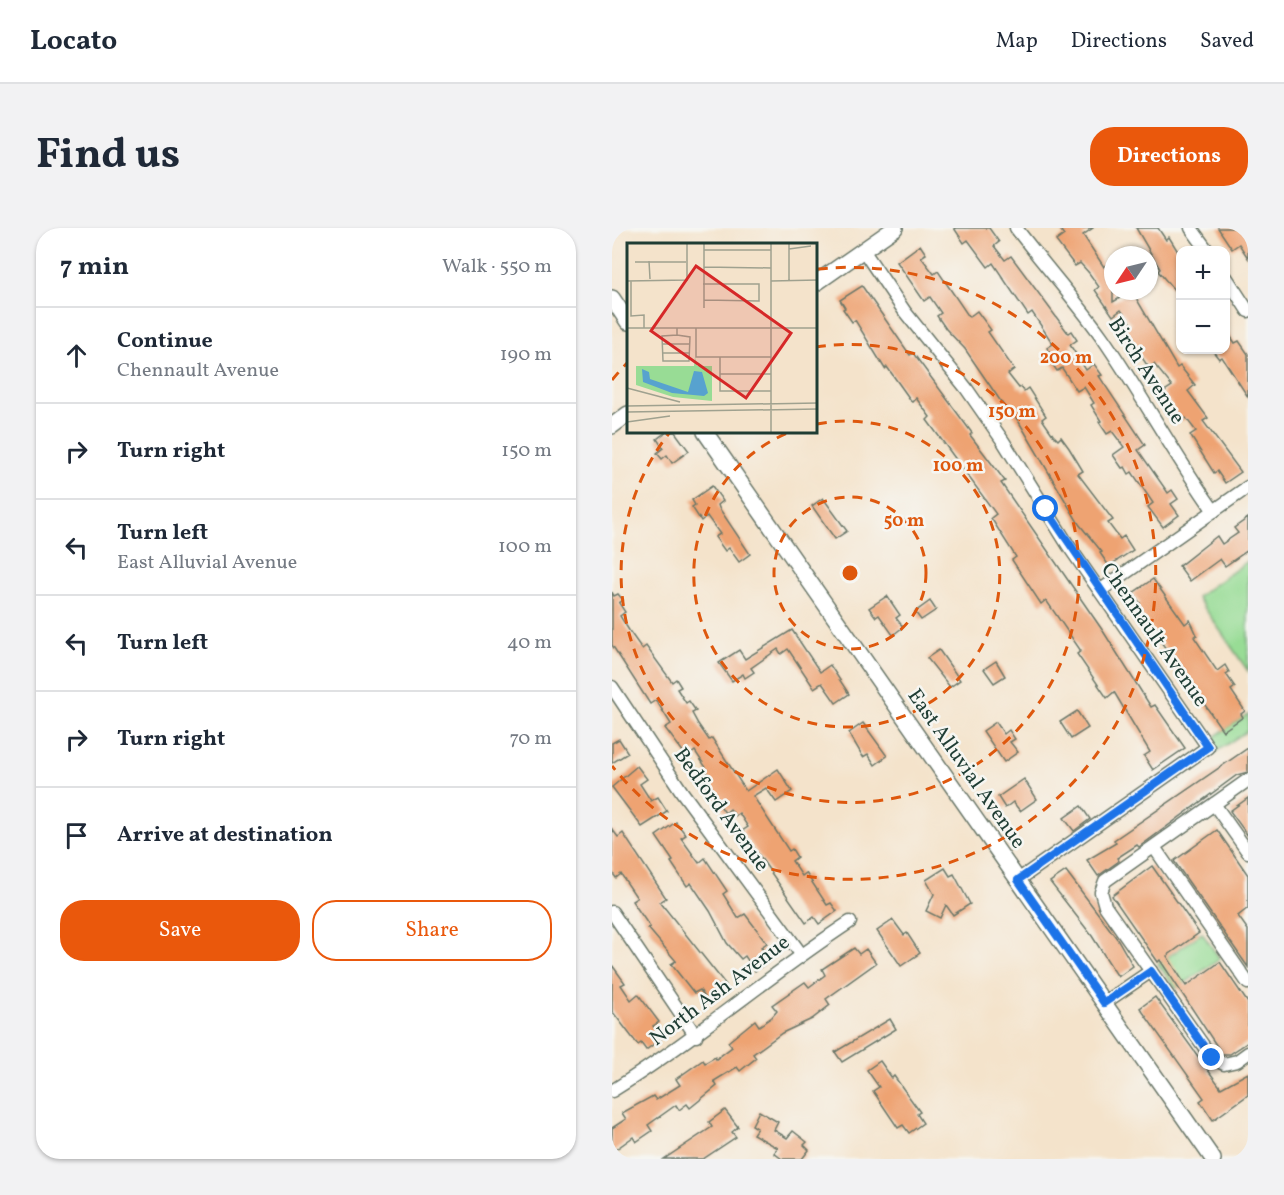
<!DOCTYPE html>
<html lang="en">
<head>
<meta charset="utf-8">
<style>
  body { margin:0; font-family:Vollkorn,serif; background:#f2f2f3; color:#1f2937 }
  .controls { position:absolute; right:18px; top:18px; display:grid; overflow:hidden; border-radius:12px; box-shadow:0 2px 4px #0004 }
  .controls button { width:54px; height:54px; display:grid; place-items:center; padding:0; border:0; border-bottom:2px solid #e0e1e3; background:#fff; color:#1f2937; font:30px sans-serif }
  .compass { position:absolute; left:492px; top:18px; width:54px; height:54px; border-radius:50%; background:#fff; box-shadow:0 2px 4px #0004; rotate:235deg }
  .stop { position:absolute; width:18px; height:18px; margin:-14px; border:4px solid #1a73e8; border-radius:50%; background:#fff }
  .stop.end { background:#1a73e8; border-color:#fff; box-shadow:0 2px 6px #0008 }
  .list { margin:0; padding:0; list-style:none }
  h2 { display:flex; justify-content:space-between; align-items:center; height:78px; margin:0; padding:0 24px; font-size:26px }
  h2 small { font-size:20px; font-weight:400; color:#747a83 }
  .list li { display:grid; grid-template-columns:39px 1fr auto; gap:18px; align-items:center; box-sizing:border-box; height:96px; padding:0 24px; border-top:2px solid #e0e1e3 }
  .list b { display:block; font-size:22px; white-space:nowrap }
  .list p { margin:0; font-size:20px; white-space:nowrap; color:#747a83 }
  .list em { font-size:20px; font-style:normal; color:#747a83 }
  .actions { display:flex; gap:12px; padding:18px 24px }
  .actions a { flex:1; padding:14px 0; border:2px solid #ea580c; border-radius:24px; text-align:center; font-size:21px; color:#ea580c }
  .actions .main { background:#ea580c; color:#fff }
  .icon { flex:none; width:33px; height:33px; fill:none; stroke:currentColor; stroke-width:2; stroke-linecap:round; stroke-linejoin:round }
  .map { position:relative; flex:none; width:636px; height:931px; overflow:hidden; border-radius:24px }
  header { display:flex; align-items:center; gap:36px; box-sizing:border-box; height:84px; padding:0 30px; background:#fff; border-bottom:2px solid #e0e1e3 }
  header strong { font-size:28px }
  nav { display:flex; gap:33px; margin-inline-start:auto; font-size:21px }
  .intro { display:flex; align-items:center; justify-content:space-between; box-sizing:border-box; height:144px; padding:0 36px }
  h1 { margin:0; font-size:42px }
  .button { padding:15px 27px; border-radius:24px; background:#ea580c; color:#fff; font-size:21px; font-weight:700 }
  main { display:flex; gap:36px; padding:0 36px }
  aside { flex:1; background:#fff; border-radius:24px; box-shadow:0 2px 4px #0004 }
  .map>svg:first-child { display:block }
  .green { fill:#98dc95; stroke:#5c8c64; stroke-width:1.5 }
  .building { fill:#eea372 }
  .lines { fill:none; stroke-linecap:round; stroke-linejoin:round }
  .minor-casing { stroke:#6a7769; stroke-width:15 }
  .tertiary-casing { stroke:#6a7769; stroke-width:18 }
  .minor { stroke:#fff; stroke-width:12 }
  .tertiary { stroke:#fff; stroke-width:15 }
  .route { stroke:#1a73e8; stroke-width:8 }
  .ring { fill:none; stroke:#de580e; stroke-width:3; stroke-dasharray:10 8 }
  .labels { text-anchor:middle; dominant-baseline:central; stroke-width:5; stroke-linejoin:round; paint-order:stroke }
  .street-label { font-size:21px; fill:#1f3d34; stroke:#f6f6f2 }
  .inset-road { fill:none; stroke:#9fa18f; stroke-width:1.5 }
  .view { fill:#d62828; fill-opacity:0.15; stroke:#d62828; stroke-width:3 }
  .inset-edge { fill:none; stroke:#1f3d34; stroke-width:3 }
  .centre { fill:#de580e; stroke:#f6f6f2; stroke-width:3 }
  .ring-label { font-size:18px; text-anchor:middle; font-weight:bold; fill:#de580e; stroke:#f6f6f2; stroke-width:5; stroke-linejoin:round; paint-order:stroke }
</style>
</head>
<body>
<header>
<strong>Locato</strong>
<nav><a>Map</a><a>Directions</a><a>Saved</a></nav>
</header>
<div class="intro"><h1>Find us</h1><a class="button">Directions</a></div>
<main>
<aside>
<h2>7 min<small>Walk · 550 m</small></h2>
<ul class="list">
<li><svg class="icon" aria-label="ahead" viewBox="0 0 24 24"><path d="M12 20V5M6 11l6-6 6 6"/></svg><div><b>Continue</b><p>Chennault Avenue</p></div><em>190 m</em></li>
<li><svg class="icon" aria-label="right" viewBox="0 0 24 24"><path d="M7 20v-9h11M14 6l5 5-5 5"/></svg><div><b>Turn right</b></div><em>150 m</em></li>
<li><svg class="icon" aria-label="left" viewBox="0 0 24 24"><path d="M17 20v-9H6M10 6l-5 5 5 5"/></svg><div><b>Turn left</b><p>East Alluvial Avenue</p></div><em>100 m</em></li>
<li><svg class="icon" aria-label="left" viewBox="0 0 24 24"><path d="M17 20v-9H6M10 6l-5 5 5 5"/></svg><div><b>Turn left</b></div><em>40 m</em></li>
<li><svg class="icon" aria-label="right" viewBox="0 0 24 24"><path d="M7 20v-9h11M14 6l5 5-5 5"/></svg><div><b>Turn right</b></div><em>70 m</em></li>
<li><svg class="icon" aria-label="arrive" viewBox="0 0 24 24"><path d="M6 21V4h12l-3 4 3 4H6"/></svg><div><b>Arrive at destination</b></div></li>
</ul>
<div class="actions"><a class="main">Save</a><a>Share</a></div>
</aside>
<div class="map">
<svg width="636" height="931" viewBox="0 0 636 931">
  <rect width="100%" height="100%" fill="#f6f6f2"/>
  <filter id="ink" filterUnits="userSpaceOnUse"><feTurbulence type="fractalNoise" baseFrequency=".0167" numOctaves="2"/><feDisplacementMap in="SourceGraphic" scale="12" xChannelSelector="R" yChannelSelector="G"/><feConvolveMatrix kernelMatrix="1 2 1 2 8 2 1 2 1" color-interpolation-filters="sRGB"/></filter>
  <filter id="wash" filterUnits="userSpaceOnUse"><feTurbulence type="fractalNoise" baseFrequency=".008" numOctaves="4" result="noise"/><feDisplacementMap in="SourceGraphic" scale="24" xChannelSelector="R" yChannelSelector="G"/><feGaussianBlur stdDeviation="1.35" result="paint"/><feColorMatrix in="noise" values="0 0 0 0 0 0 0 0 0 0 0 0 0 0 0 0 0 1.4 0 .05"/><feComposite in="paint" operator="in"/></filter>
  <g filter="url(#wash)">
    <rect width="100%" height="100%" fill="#f4e3cb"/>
    <g class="green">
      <path d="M636,333V443L585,369Z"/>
      <path d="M636,486V502L602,525V509Z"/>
      <path d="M590,705L608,731L564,761L546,736Z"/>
    </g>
    <g id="blocks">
      <g class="building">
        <path d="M342,0H377L387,14L382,18L393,32L399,28L456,105L459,103L465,112L458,117L474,142L482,136L490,147L487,148L533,217L526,222L556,265L560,262L566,271L559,276L567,287L551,299L536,279L541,275L520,244L517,246L513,239L510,240L501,227L512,219L500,203L495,206L487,194L489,193L479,177L482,175L472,159L465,163L450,140L445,143L434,127L438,124L435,120L441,116L420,84L416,87L381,35L376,39L356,12L352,15Z"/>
        <path d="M447,0H481L471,7L492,39L494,37L501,46V74L520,63L565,140L568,138L583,157L576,163L596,190L591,193L629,244L613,255L605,243L602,245L578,207L584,203L574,190L570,193L551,164L560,158L542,136L537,140L511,102L519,96L509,82L501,88L483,62L487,59L477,45L468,35L463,38L444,13L452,7Z"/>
        <path d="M524,0H546L554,12L557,9L568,27V69L546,43L548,41Z"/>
        <path d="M606,0H636V30L627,16L620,21Z"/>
        <path d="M308,17L314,26L309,29L322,46L326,43L357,89L365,83L379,102L376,104L402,141L396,146L407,160L409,159L412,163L416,160L434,188L430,191L441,207L446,212L449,209L457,220L471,243L466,246L501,292L496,295L508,311L512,308L521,322L497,338L488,325L490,324L467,296L407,194L397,180L394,181L353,121L334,101L325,88L329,85L318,69L312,73L285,34Z"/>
        <path d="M250,58L298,127L301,125L360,205L358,207L393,253L389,255L491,403L539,479L543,477L573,520L541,542L532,528L538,524L502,464L495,470L465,426L469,423L434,372L429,376L400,332L404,329L379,290L384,286L315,192L318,189L304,170L300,174L275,139L273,141L243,92L240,94L231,81L233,80L228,72Z"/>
        <path d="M614,102L623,115L627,113L636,126V169L610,129L607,131L600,122H614Z"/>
        <path d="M54,204H63L77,223L60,235L55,227L50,231L45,225L51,220L45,211Z"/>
        <path d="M100,258L111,273L106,277L107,280L138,326L127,334L117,320L113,323L103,309L108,306L95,288L89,293L80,279L83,277L80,272Z"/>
        <path d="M211,270L235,303L223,311L200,278Z"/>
        <path d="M636,290V322L613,338L608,331L578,353L567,338L605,308L610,316L626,305L622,300Z"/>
        <path d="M541,351L573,396L578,392L585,407L582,409L605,443L613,437L617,444L614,446L623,459L619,462L633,483L629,486L631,489L611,503L524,378L528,375L521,365Z"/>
        <path d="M0,364L2,368L6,366L11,372L7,375L13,384L8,388L18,404L30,421L34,418L60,454L64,451L69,459L65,461L74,475L77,473L84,483L80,485L86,496L97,512L100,510L134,563L166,541L180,563L164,574L154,560L141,568L177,623L180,621L185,629L180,633L190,648L194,645L215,677L219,675L225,683L207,696L202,689L194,695L130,603L136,599L127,585L123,588L118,581L113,585L92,554L98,549L93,542L95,541L83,523L75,529L53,500L59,496L44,472L38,476L0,417Z"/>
        <path d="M275,368L288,387L284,390L291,399L281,407L267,387L264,389L257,380Z"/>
        <path d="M318,373L324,382L309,392L303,384Z"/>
        <path d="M180,402L208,444L218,437L237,466L224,475L210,455L202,460L176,421L169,426L166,421L139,440L142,444L133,450L131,446L120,453L107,435L127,422L133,431Z"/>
        <path d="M327,422L348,452L338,459L315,430Z"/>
        <path d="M384,433L393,448L382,455L372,441Z"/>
        <path d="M465,483L476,500L459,511L448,494Z"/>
        <path d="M384,494L392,506L397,502L403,511L398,514L406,524L392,534L371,503Z"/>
        <path d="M251,495L275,528L263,537L256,526L251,529L237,505Z"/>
        <path d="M7,511L16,525L0,535V515Z"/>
        <path d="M636,520V544L625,547L527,619L525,617L505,630L507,633L486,648L475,632L504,615L502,612Z"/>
        <path d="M25,538L35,551L28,556L39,573L46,569L55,583L30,599L0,559Z"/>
        <path d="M412,551L425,571L408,583L401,574L393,580L386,569Z"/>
        <path d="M636,570V608L618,583Z"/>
        <path d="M469,578L478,591L462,603L452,590Z"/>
        <path d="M64,594L74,607L69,610L87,635L93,630L115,663L111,666L126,690L133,686L155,715L149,719L158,732L143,743L133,728L129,731L115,715L98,683L79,655L75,658L59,634L61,633L44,608Z"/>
        <path d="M0,601L6,609L11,605L54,670L48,674L114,757L110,759L113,763L96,774L88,762L82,765L59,736L64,733L36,700L38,699L20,673L25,670L9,646L4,650L0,644Z"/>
        <path d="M605,602L636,647V680L626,688L636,702V739L562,633Z"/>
        <path d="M540,638L587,705L555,728L574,758L608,734L636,775V814L618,826H610L548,732L546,734L500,668Z"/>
        <path d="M333,640L338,648L342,646L358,676L341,687L334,677L328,690L314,683L322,666L314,652Z"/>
        <path d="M454,643L506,712L521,738L506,749L480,708L438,654Z"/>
        <path d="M281,692L292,707L295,705L308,725L289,738L265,703Z"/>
        <path d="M242,720L247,726L254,721L264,735L214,771L218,777L200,791L170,805L141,826L144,830L128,843L125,839L102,853L105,858L78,880L75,876L67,882L64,877L36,897L40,903L24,914L21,909L0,924V900L14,891L10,885L41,868L44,872L68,857L64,851L91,832L93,835L103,829L104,831L120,819L116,814L132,801L143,792L147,798L160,789L165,783L160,777L193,754L197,759L213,747L210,741Z"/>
        <path d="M0,737L13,755L9,757L19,772L26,766L47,794L41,798L50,810L34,822L29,815L26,817L0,783Z"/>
        <path d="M543,769L609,860L636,845V867L601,892L588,873L592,870L528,780Z"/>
        <path d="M278,791L284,801L230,834L223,824Z"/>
        <path d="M268,833L280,850L282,848L308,884L305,886L311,895L297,905L291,897L286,900L261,863L267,859L255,842Z"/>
        <path d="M113,882L126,899L120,904L124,909L91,931H52L100,899L97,894Z"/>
        <path d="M147,883L166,894L162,902L175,910L181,903L195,914L192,917L197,922L190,931H170L162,925L166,920L141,906L145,900L140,897Z"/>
      </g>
    </g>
  </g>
  <g filter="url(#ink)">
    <use href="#blocks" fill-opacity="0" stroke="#6a7769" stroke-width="1.5"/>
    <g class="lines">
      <defs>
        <g id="minor">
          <path d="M404,0C432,37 463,71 490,109C529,165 562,227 602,283"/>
          <path d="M579,0L595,22"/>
          <path d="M251,22L293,84L354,160L391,213L456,317L596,519L406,652"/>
          <path d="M614,49L636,83"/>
          <path d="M489,362L636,259"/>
          <path d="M0,459L70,564L189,726"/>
          <path d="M636,552L493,653L489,664L493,678L600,830L612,836L625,833L636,825"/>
          <path d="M602,576L636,624"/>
          <path d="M542,619L636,755"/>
          <path d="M0,684L84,808"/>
          <path d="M492,775L539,743"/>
          <path d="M0,863C83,811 157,747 238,694"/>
        </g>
        <g id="tertiary">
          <path d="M204,55L283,0"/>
          <path d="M0,70L16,94"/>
          <path d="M0,198L16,186"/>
          <path d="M93,204L601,931"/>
        </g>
      </defs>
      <use href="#minor" class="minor-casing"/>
      <use href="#tertiary" class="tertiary-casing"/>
      <use href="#minor" class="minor"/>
      <use href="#tertiary" class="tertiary"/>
    </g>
  </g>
  <g class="lines" filter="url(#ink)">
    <path class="route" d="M434,281L596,519L406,652L492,775L539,743L600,830"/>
  </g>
  <g class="ring">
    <circle cx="238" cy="345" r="76"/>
    <path d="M205 196A153 153 0 1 1 178 204"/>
    <path d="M204 119A229 229 0 1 1 58 204"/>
    <path d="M0 152A306 306 0 0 1 16 134M206 41A306 306 0 1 1 0 538"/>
  </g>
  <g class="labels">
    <g class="street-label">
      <text transform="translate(534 143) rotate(57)">Birch Avenue</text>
      <text transform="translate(542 407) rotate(55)">Chennault Avenue</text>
      <text transform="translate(354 541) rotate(55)">East Alluvial Avenue</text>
      <text transform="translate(109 582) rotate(54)">Bedford Avenue</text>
      <text transform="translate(108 763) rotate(-37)">North Ash Avenue</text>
    </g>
  </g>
  <g transform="translate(15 15)">
    <rect width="190" height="190" fill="#f4e3cb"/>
    <path d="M68,114L70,123H85V158L46,154L9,142V123H67Z" fill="#98dc95"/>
    <path d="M15,126L22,129L23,136L61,149L67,128L75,129L81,150L77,153L45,150L16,139Z" fill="#57a2cf"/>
    <path class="inset-road" d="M162,0V37M162,6L184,3M77,7H144M22,18L23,36M8,19H59M77,24L144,25M0,38L60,37V0M4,38V73L17,72V85M144,38L191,37M76,41H132V58L77,57M77,65V0M0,85H191M69,85V114H144M50,92L63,94L62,118H36L35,93L50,92V85M35,101H63M35,110H63M93,114V148H144M93,131H144M0,145L53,159M0,163L191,160M0,169L191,166M0,179L43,173M144,190V0"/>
    <path class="view" d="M69,23L164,90L119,155L24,88Z"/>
    <rect width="190" height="190" class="inset-edge"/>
  </g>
  <circle cx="238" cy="345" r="9" class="centre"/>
  <g class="ring-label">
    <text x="454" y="135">200 m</text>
    <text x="400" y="189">150 m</text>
    <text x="346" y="243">100 m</text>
    <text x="292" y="298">50 m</text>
  </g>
</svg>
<div class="controls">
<button>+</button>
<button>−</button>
</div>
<svg class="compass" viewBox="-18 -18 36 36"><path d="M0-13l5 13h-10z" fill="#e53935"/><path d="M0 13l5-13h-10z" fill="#747a83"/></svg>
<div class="stop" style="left:434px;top:281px"></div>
<div class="stop end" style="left:600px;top:830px"></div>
</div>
</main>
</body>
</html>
